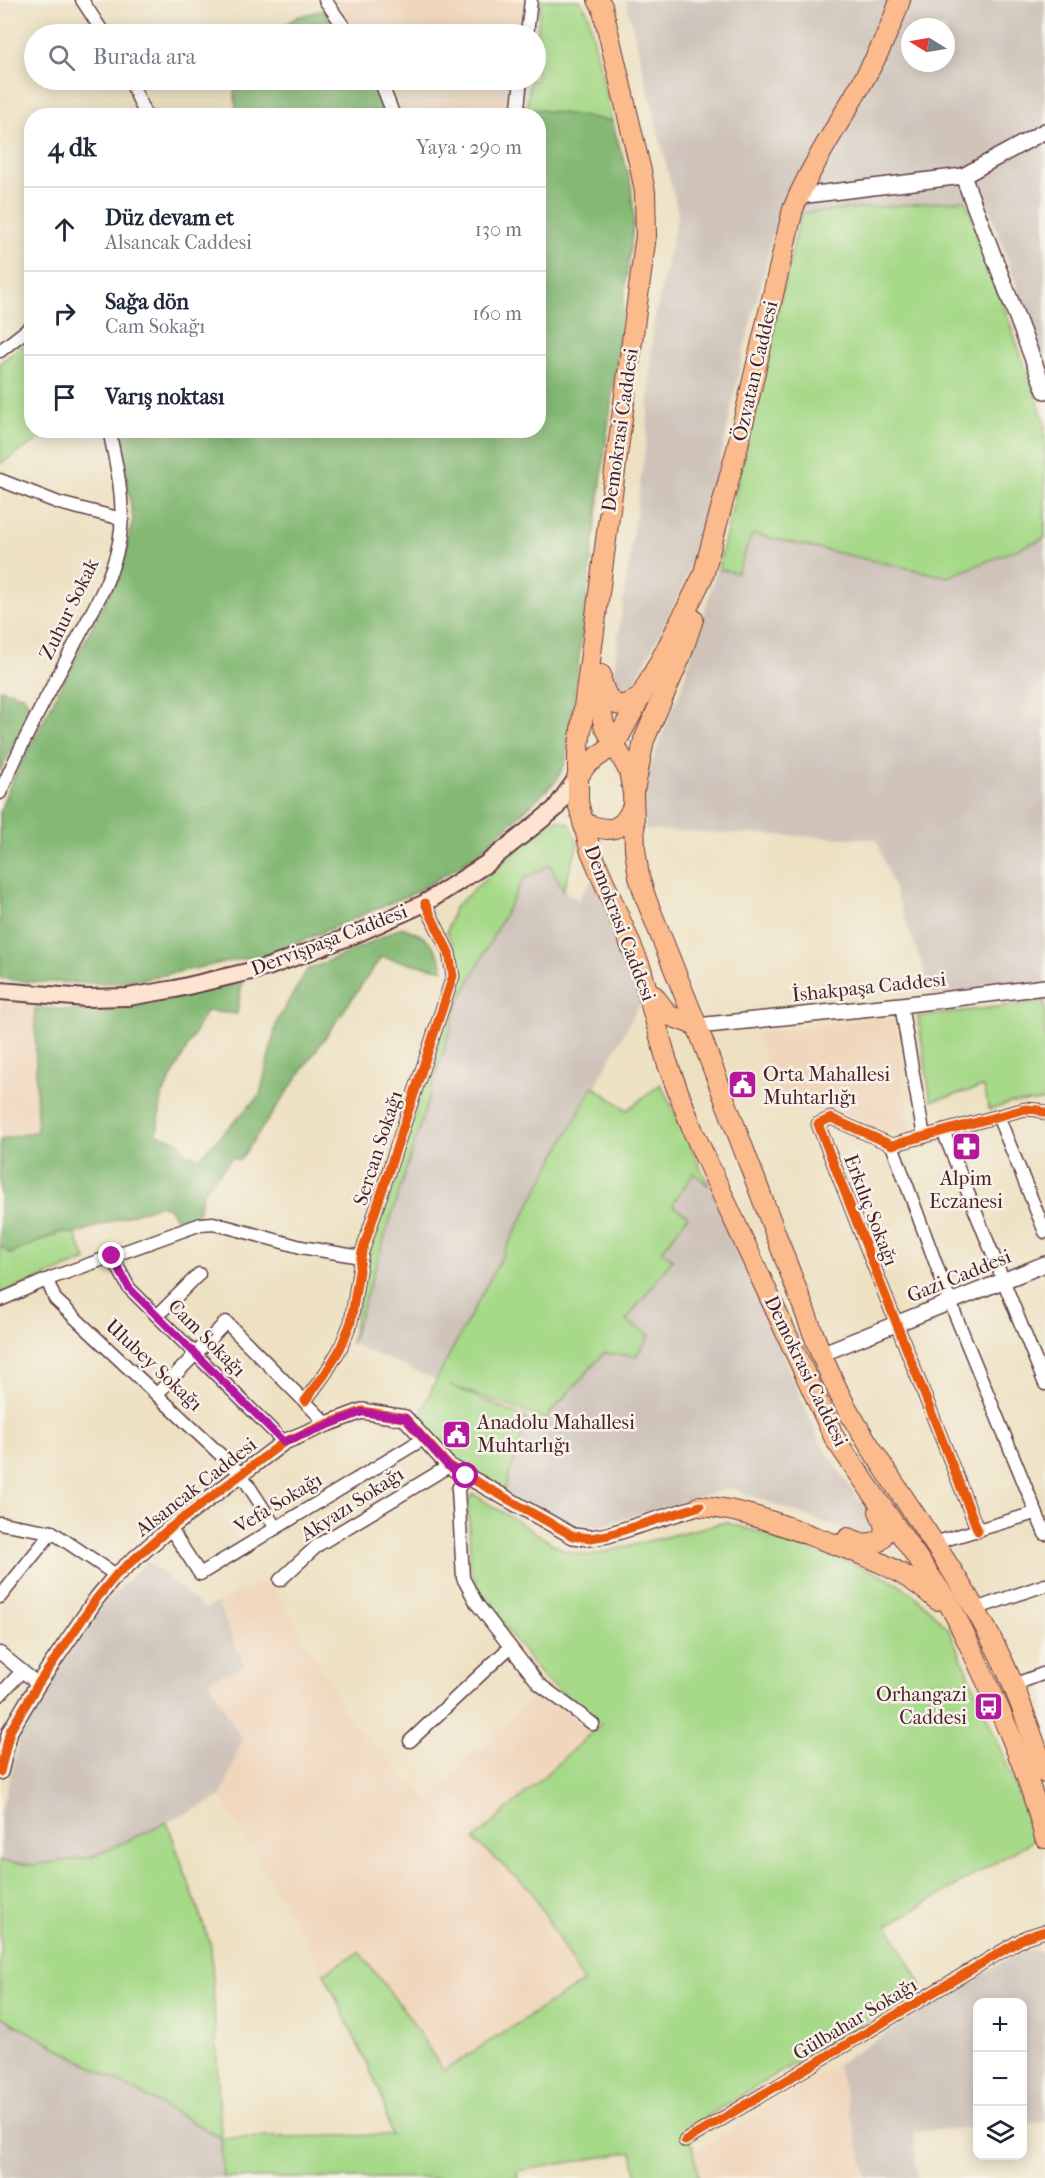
<!DOCTYPE html>
<html lang="tr">
<head>
<meta charset="utf-8">
<style>
  body { margin:0; font-family:"IM FELL French Canon",serif; background:#f6f6f7; color:#1f2937 }
  .controls { position:absolute; right:18px; bottom:18px; display:grid; overflow:hidden; border-radius:12px; box-shadow:0 3px 15px #0003 }
  .controls button { width:54px; height:54px; display:grid; place-items:center; padding:0; border:0; border-bottom:2px solid #e0e1e3; background:#fff; color:#1f2937; font:30px sans-serif }
  .compass { position:absolute; left:901px; top:18px; width:54px; height:54px; border-radius:50%; background:#fff; box-shadow:0 3px 15px #0003; rotate:281deg }
  .stop { position:absolute; width:18px; height:18px; margin:-14px; border:4px solid #b5179e; border-radius:50%; background:#fff }
  .stop.end { background:#b5179e; border-color:#fff; box-shadow:0 2px 6px #0008 }
  .list { margin:0; padding:0; list-style:none }
  h2 { display:flex; justify-content:space-between; align-items:center; height:78px; margin:0; padding:0 24px; font-size:26px }
  h2 small { font-size:20px; font-weight:400; color:#747a83 }
  .list li { display:grid; grid-template-columns:39px 1fr auto; gap:18px; align-items:center; box-sizing:border-box; height:84px; padding:0 24px; border-top:2px solid #e0e1e3 }
  .list b { display:block; font-size:22px; white-space:nowrap }
  .list p { margin:0; font-size:20px; white-space:nowrap; color:#747a83 }
  .list em { font-size:20px; font-style:normal; color:#747a83 }
  .icon { flex:none; width:33px; height:33px; fill:none; stroke:currentColor; stroke-width:2; stroke-linecap:round; stroke-linejoin:round }
  .map { position:relative; flex:none; width:1045px; height:2178px; overflow:hidden }
  .search { position:absolute; background:#fff; box-shadow:0 3px 15px #0003; left:24px; top:24px; width:522px; height:66px; display:flex; align-items:center; gap:15px; box-sizing:border-box; padding:0 21px; border-radius:33px; color:#747a83; font-size:22px }
  .panel { position:absolute; background:#fff; box-shadow:0 3px 15px #0003; left:24px; top:108px; width:522px; height:330px; border-radius:24px }
  .map>svg:first-child { display:block }
  .built { fill:#f0d6bc }
  .industrial { fill:#cec2b9; fill-rule:evenodd }
  .green { fill:#a6d988; stroke:#787c5a; stroke-width:1.5 }
  .forest { fill:#84b974; stroke:#676c50; stroke-width:1.5 }
  .lines { fill:none; stroke-linecap:round; stroke-linejoin:round }
  .minor-casing { stroke:#623c42; stroke-width:15 }
  .tertiary-casing { stroke:#623c42; stroke-width:18 }
  .secondary-casing { stroke:#623c42; stroke-width:20 }
  .primary-casing { stroke:#623c42; stroke-width:22 }
  .minor { stroke:#fff; stroke-width:12 }
  .tertiary { stroke:#fff; stroke-width:15 }
  .secondary { stroke:#fde4d1; stroke-width:16 }
  .primary { stroke:#fbbb8c; stroke-width:20 }
  .cycleway-casing { stroke:#f7f3e8; stroke-width:13 }
  .cycleway { stroke:#e8590c; stroke-width:9 }
  .route { stroke:#b5179e; stroke-width:8 }
  .labels { text-anchor:middle; dominant-baseline:central; stroke-width:5; stroke-linejoin:round; paint-order:stroke }
  .street-label { font-size:20px; fill:#4a1f2b; stroke:#f7f3e8 }
  .poi-label { font-size:20px; fill:#4a1f2b; stroke:#f7f3e8; text-anchor:start }
</style>
</head>
<body>
<div class="map">
<svg width="1045" height="2178" viewBox="0 0 1045 2178">
  <rect width="100%" height="100%" fill="#f7f3e8"/>
  <filter id="ink" filterUnits="userSpaceOnUse"><feTurbulence type="fractalNoise" baseFrequency=".0167" numOctaves="2"/><feDisplacementMap in="SourceGraphic" scale="12" xChannelSelector="R" yChannelSelector="G"/><feConvolveMatrix kernelMatrix="1 2 1 2 8 2 1 2 1" color-interpolation-filters="sRGB"/></filter>
  <filter id="wash" filterUnits="userSpaceOnUse"><feTurbulence type="fractalNoise" baseFrequency=".008" numOctaves="4" result="noise"/><feDisplacementMap in="SourceGraphic" scale="24" xChannelSelector="R" yChannelSelector="G"/><feGaussianBlur stdDeviation="1.35" result="paint"/><feColorMatrix in="noise" values="0 0 0 0 0 0 0 0 0 0 0 0 0 0 0 0 0 1.4 0 .05"/><feComposite in="paint" operator="in"/></filter>
  <g filter="url(#wash)">
    <rect width="100%" height="100%" fill="#ede1c2"/>
    <g class="built">
      <path d="M335,0H525L522,34H359Z"/>
      <path d="M390,80H517L512,116L402,115L399,101Z"/>
      <path d="M0,1001L35,1004L37,1131L0,1140Z"/>
      <path d="M884,1016L895,1023L912,1133L904,1135L871,1127L833,1108L807,1111L780,1102L756,1034Z"/>
      <path d="M270,1579L351,1723L429,1800L537,1691L592,1732L474,1840L531,1890L583,1982L443,2071L407,2014L359,1952L324,1973L221,1797L241,1740L208,1680L244,1664L219,1602Z"/>
      <path d="M837,2064L867,2178H699L694,2152Z"/>
    </g>
    <g class="industrial">
      <path d="M626,0H1045V367L986,198L781,214L775,229L743,353L713,494L683,587L624,704L610,695L647,435L653,326L678,213ZM910,27H946V63H910Z"/>
      <path d="M751,534L948,577L1045,538V983L933,995L876,839L645,830L644,786L663,732L681,690L717,569L737,573Z"/>
      <path d="M550,865L563,890L578,900L597,873L644,996L437,1380L351,1344L458,1002L523,879Z"/>
      <path d="M694,1172L709,1182L746,1266L819,1441L880,1531L870,1539L730,1488L599,1526L558,1520L503,1494L527,1419H545L604,1353L635,1356L626,1322L673,1259L662,1251L689,1216L675,1205Z"/>
      <path d="M147,1561L205,1609L218,1603L245,1666L208,1680L242,1740L221,1797L92,1857L33,1865L0,1861V1816L20,1737L92,1615Z"/>
      <path d="M1032,1949L1045,1954V2122L1023,2124L1022,2002H978L977,2127L913,2132L917,2178H867L837,2064L1005,1960Z"/>
      <path d="M0,2016L221,2138L223,2178H0Z"/>
    </g>
    <g class="green">
      <path d="M541,0H580L588,13L612,121L527,108L530,80H536V42Z"/>
      <path d="M966,200L1045,423V538L948,577L752,534L737,573L718,569L801,213Z"/>
      <path d="M31,339L32,430L52,431L0,464V363Z"/>
      <path d="M558,820L570,824L578,844L563,890L550,865L523,879L459,1002L351,1344L367,1255L457,975L456,954L447,932L454,908L538,831Z"/>
      <path d="M1045,1001V1101L1010,1103L989,1110L984,1087L931,1101L918,1017Z"/>
      <path d="M661,1084L709,1186L694,1173L674,1202V1206L688,1216L662,1251L673,1259L626,1321L650,1335L636,1356L604,1353L545,1419L450,1385L527,1419L503,1494L451,1460L417,1422L436,1380L593,1086L627,1110Z"/>
      <path d="M61,1232L75,1234L86,1260L0,1294V1246L10,1254Z"/>
      <path d="M473,1494L563,1550L589,1556L725,1522L779,1538L868,1569L902,1586L921,1601L948,1628L997,1740L1036,1839L888,1925L922,1986L686,2129L694,2152L699,2178H637L632,2152L517,2171L518,2178H223L221,2138L0,2016V1861L33,1865L92,1857L167,1822L211,1946L221,2138L391,2135L381,2094L324,1973L359,1952L407,2014L443,2071L583,1982L531,1890L474,1840L601,1724L544,1679L483,1598L471,1570L468,1502Z"/>
    </g>
    <g class="forest">
      <path d="M323,10L341,34H270L297,17Z"/>
      <path d="M233,80H371L386,115H237Z"/>
      <path d="M527,108L612,121L631,185L634,219L566,761L557,780L477,855L416,892L276,952L138,980L111,983L31,982L0,978V812L8,789L121,571L133,519L119,431L538,430V116L525,115Z"/>
      <path d="M0,689L24,696L31,709L0,772Z"/>
      <path d="M402,927C429,938 435,941 444,970L381,957L240,1160L232,1158L204,1190L196,1220L180,1223L169,1208L159,1205L75,1234L61,1232L10,1254L0,1246V1140L37,1131L35,1008L90,1011L124,1009L242,982L237,1014L206,1011L162,1096L157,1134L179,1142L186,1154L199,1158L260,1095L277,1021L307,970L361,947Z"/>
    </g>
  </g>
  <g filter="url(#ink)">
    <g class="lines">
      <defs>
        <g id="minor">
          <path d="M82,0L104,34"/>
          <path d="M325,0L349,34"/>
          <path d="M527,34L531,0"/>
          <path d="M130,80L146,116"/>
          <path d="M380,80L394,116"/>
          <path d="M517,116L521,80"/>
          <path d="M0,351L32,326"/>
          <path d="M0,480L59,503L122,519"/>
          <path d="M0,793C21,744 46,697 71,651C91,613 117,573 121,529C124,496 116,463 109,430"/>
          <path d="M901,1005L924,1137"/>
          <path d="M998,1116L1045,1232"/>
          <path d="M943,1131L1045,1384"/>
          <path d="M892,1145L950,1302L1045,1534"/>
          <path d="M112,1256L129,1288L284,1442"/>
          <path d="M47,1280L55,1299L241,1474L276,1528"/>
          <path d="M0,1300L51,1278L201,1224L213,1223L301,1247L361,1257"/>
          <path d="M157,1316L199,1274"/>
          <path d="M157,1394L226,1322L327,1424"/>
          <path d="M305,1401L325,1374L340,1349L351,1322L362,1252L453,976L449,953L425,903"/>
          <path d="M466,1476L458,1489L463,1578L477,1604L539,1684L593,1724"/>
          <path d="M0,1523L52,1532L116,1575"/>
          <path d="M170,1528L200,1574L423,1439"/>
          <path d="M978,1531L818,1124L831,1118L892,1145L1025,1109L1038,1110L1045,1113"/>
          <path d="M934,1543L1035,1513"/>
          <path d="M280,1580L318,1545L449,1466"/>
          <path d="M0,1597L52,1532"/>
          <path d="M975,1609L1045,1585"/>
          <path d="M0,1653L38,1684"/>
          <path d="M1013,1685L1045,1673"/>
          <path d="M0,1695L22,1671"/>
          <path d="M410,1741L510,1647"/>
          <path d="M685,2141L1026,1937L1045,1931"/>
        </g>
        <g id="tertiary">
          <path d="M963,176L1045,391"/>
          <path d="M799,196L963,176L1045,131"/>
          <path d="M697,1026L901,1005L1045,987"/>
          <path d="M821,1354L1045,1264"/>
          <path d="M0,1772L10,1731L38,1684L97,1598L116,1575L170,1528L284,1442L327,1424L362,1411L405,1418L449,1466L573,1536L591,1538L608,1535L700,1506"/>
        </g>
        <path id="secondary" d="M0,991L86,998L128,997L175,989L268,967L354,935L425,903L486,864L555,809L577,778"/>
        <g id="primary">
          <path d="M598,0L602,6L641,171L645,192L646,235L578,753V802L590,849L641,969L667,1062L693,1131L835,1439L948,1602L957,1619C990,1689 1027,1762 1045,1838"/>
          <path d="M601,675L598,694L604,725L629,771L633,793L635,849L639,877L646,899L697,1026L821,1354C829,1372 837,1390 846,1407C893,1489 953,1562 995,1646C1016,1686 1030,1730 1045,1773"/>
          <path d="M601,680C608,705 617,712 641,697"/>
          <path d="M577,778L586,765L615,744L665,652L703,576L737,449L793,209C823,137 876,75 900,0"/>
          <path d="M635,786L644,740L680,658L693,619"/>
          <path d="M583,823C608,832 622,834 633,806"/>
          <path d="M654,996L668,1015L697,1026"/>
          <path d="M700,1506C740,1509 777,1523 815,1537C859,1553 902,1567 937,1600"/>
          <path d="M848,1538L864,1544L878,1542C889,1532 884,1523 879,1511"/>
        </g>
      </defs>
      <use href="#minor" class="minor-casing"/>
      <use href="#tertiary" class="tertiary-casing"/>
      <use href="#secondary" class="secondary-casing"/>
      <use href="#primary" class="primary-casing"/>
      <use href="#minor" class="minor"/>
      <use href="#tertiary" class="tertiary"/>
      <use href="#secondary" class="secondary"/>
      <use href="#primary" class="primary"/>
      <defs>
        <g id="cycleway">
          <path d="M305,1401L325,1374L340,1349L351,1322L362,1252L453,976L449,953L425,903"/>
          <path d="M978,1531L818,1124L831,1118L892,1145L1025,1109L1038,1110L1045,1113"/>
          <path d="M0,1772L10,1731L38,1684L97,1598L116,1575L170,1528L284,1442L327,1424L362,1411L405,1418L449,1466L573,1536L591,1538L608,1535L700,1506"/>
          <path d="M685,2141L1026,1937L1045,1931"/>
        </g>
      </defs>
      <use href="#cycleway" class="cycleway-casing"/>
      <use href="#cycleway" class="cycleway"/>
    </g>
  </g>
  <g class="lines" filter="url(#ink)">
    <path class="route" d="M112,1256L129,1288L284,1442L362,1412L405,1418L448,1466L466,1476"/>
  </g>
  <defs>
    <symbol id="civic-square" viewBox="-11 -11 22 22"><rect x="-9" y="-9" width="18" height="18" rx="4" fill="#b5179e" stroke="#f7f3e8"/><path d="M-.6-6.5H3V-4.5H.6V-3L4-1V1h2V6H-6V1h2V-1L-.6-3ZM-1.2 2.5V6h2.4V2.5Z" fill="#fff"/></symbol>
    <symbol id="pharmacy-square" viewBox="-11 -11 22 22"><rect x="-9" y="-9" width="18" height="18" rx="4" fill="#b5179e" stroke="#f7f3e8"/><path d="M-2-6h4v4h4v4h-4v4h-4v-4h-4v-4h4Z" fill="#fff"/></symbol>
    <symbol id="bus-square" viewBox="-11 -11 22 22"><rect x="-9" y="-9" width="18" height="18" rx="4" fill="#b5179e" stroke="#f7f3e8"/><path d="M-5-6H5V4H4V6H2V4H-2V6H-4V4H-5ZM-3.5-4V0h7V-4ZM-3.5 1.2v1.5H-2V1.2ZM2 1.2v1.5H3.5V1.2Z" fill="#fff"/></symbol>
  </defs>
  <g fill-rule="evenodd">
    <use href="#civic-square" x="726" y="1068" width="33" height="33"/>
    <use href="#pharmacy-square" x="950" y="1130" width="33" height="33"/>
    <use href="#civic-square" x="440" y="1418" width="33" height="33"/>
    <use href="#bus-square" x="972" y="1690" width="33" height="33"/>
  </g>
  <g class="labels">
    <g class="street-label">
      <text transform="translate(755 371) rotate(-77)">Özvatan Caddesi</text>
      <text transform="translate(620 430) rotate(-82)">Demokrasi Caddesi</text>
      <text transform="translate(69 609) rotate(-64)">Zuhur Sokak</text>
      <text transform="translate(620 923) rotate(69)">Demokrasi Caddesi</text>
      <text transform="translate(329 940) rotate(-21)">Dervişpaşa Caddesi</text>
      <text transform="translate(869 987) rotate(-6)">İshakpaşa Caddesi</text>
      <text transform="translate(378 1148) rotate(-72)">Sercan Sokağı</text>
      <text transform="translate(871 1210) rotate(69)">Erkılıç Sokağı</text>
      <text transform="translate(959 1276) rotate(-22)">Gazi Caddesi</text>
      <text transform="translate(207 1338) rotate(45)">Cam Sokağı</text>
      <text transform="translate(154 1365) rotate(43)">Ulubey Sokağı</text>
      <text transform="translate(806 1371) rotate(64)">Demokrasi Caddesi</text>
      <text transform="translate(196 1487) rotate(-38)">Alsancak Caddesi</text>
      <text transform="translate(278 1503) rotate(-31)">Vefa Sokağı</text>
      <text transform="translate(352 1504) rotate(-33)">Akyazı Sokağı</text>
      <text transform="translate(855 2019) rotate(-31)">Gülbahar Sokağı</text>
    </g>
    <g class="poi-label">
      <text x="763" y="1074">Orta Mahallesi<tspan x="763" dy="23">Muhtarlığı</tspan></text>
      <text x="966" y="1178" text-anchor="middle">Alpim<tspan x="966" dy="23">Eczanesi</tspan></text>
      <text x="477" y="1422">Anadolu Mahallesi<tspan x="477" dy="23">Muhtarlığı</tspan></text>
      <text x="967" y="1694" text-anchor="end">Orhangazi<tspan x="967" dy="23">Caddesi</tspan></text>
    </g>
  </g>
</svg>
<div class="controls">
<button>+</button>
<button>−</button>
<button><svg class="icon" aria-label="layers" viewBox="0 0 24 24"><path d="M12 4l9 5-9 5-9-5zM3 14l9 5 9-5"/></svg></button>
</div>
<svg class="compass" viewBox="-18 -18 36 36"><path d="M0-13l5 13h-10z" fill="#e53935"/><path d="M0 13l5-13h-10z" fill="#747a83"/></svg>
<div class="stop" style="left:466px;top:1476px"></div>
<div class="stop end" style="left:112px;top:1256px"></div>
<div class="search"><svg class="icon" aria-label="search" viewBox="0 0 24 24"><circle cx="10" cy="10" r="6"/><path d="M15 15l6 6"/></svg>Burada ara</div>
<section class="panel">
<h2>4 dk<small>Yaya · 290 m</small></h2>
<ul class="list">
<li><svg class="icon" aria-label="ahead" viewBox="0 0 24 24"><path d="M12 20V5M6 11l6-6 6 6"/></svg><div><b>Düz devam et</b><p>Alsancak Caddesi</p></div><em>130 m</em></li>
<li><svg class="icon" aria-label="right" viewBox="0 0 24 24"><path d="M7 20v-9h11M14 6l5 5-5 5"/></svg><div><b>Sağa dön</b><p>Cam Sokağı</p></div><em>160 m</em></li>
<li><svg class="icon" aria-label="arrive" viewBox="0 0 24 24"><path d="M6 21V4h12l-3 4 3 4H6"/></svg><div><b>Varış noktası</b></div></li>
</ul>
</section>
</div>
</body>
</html>
